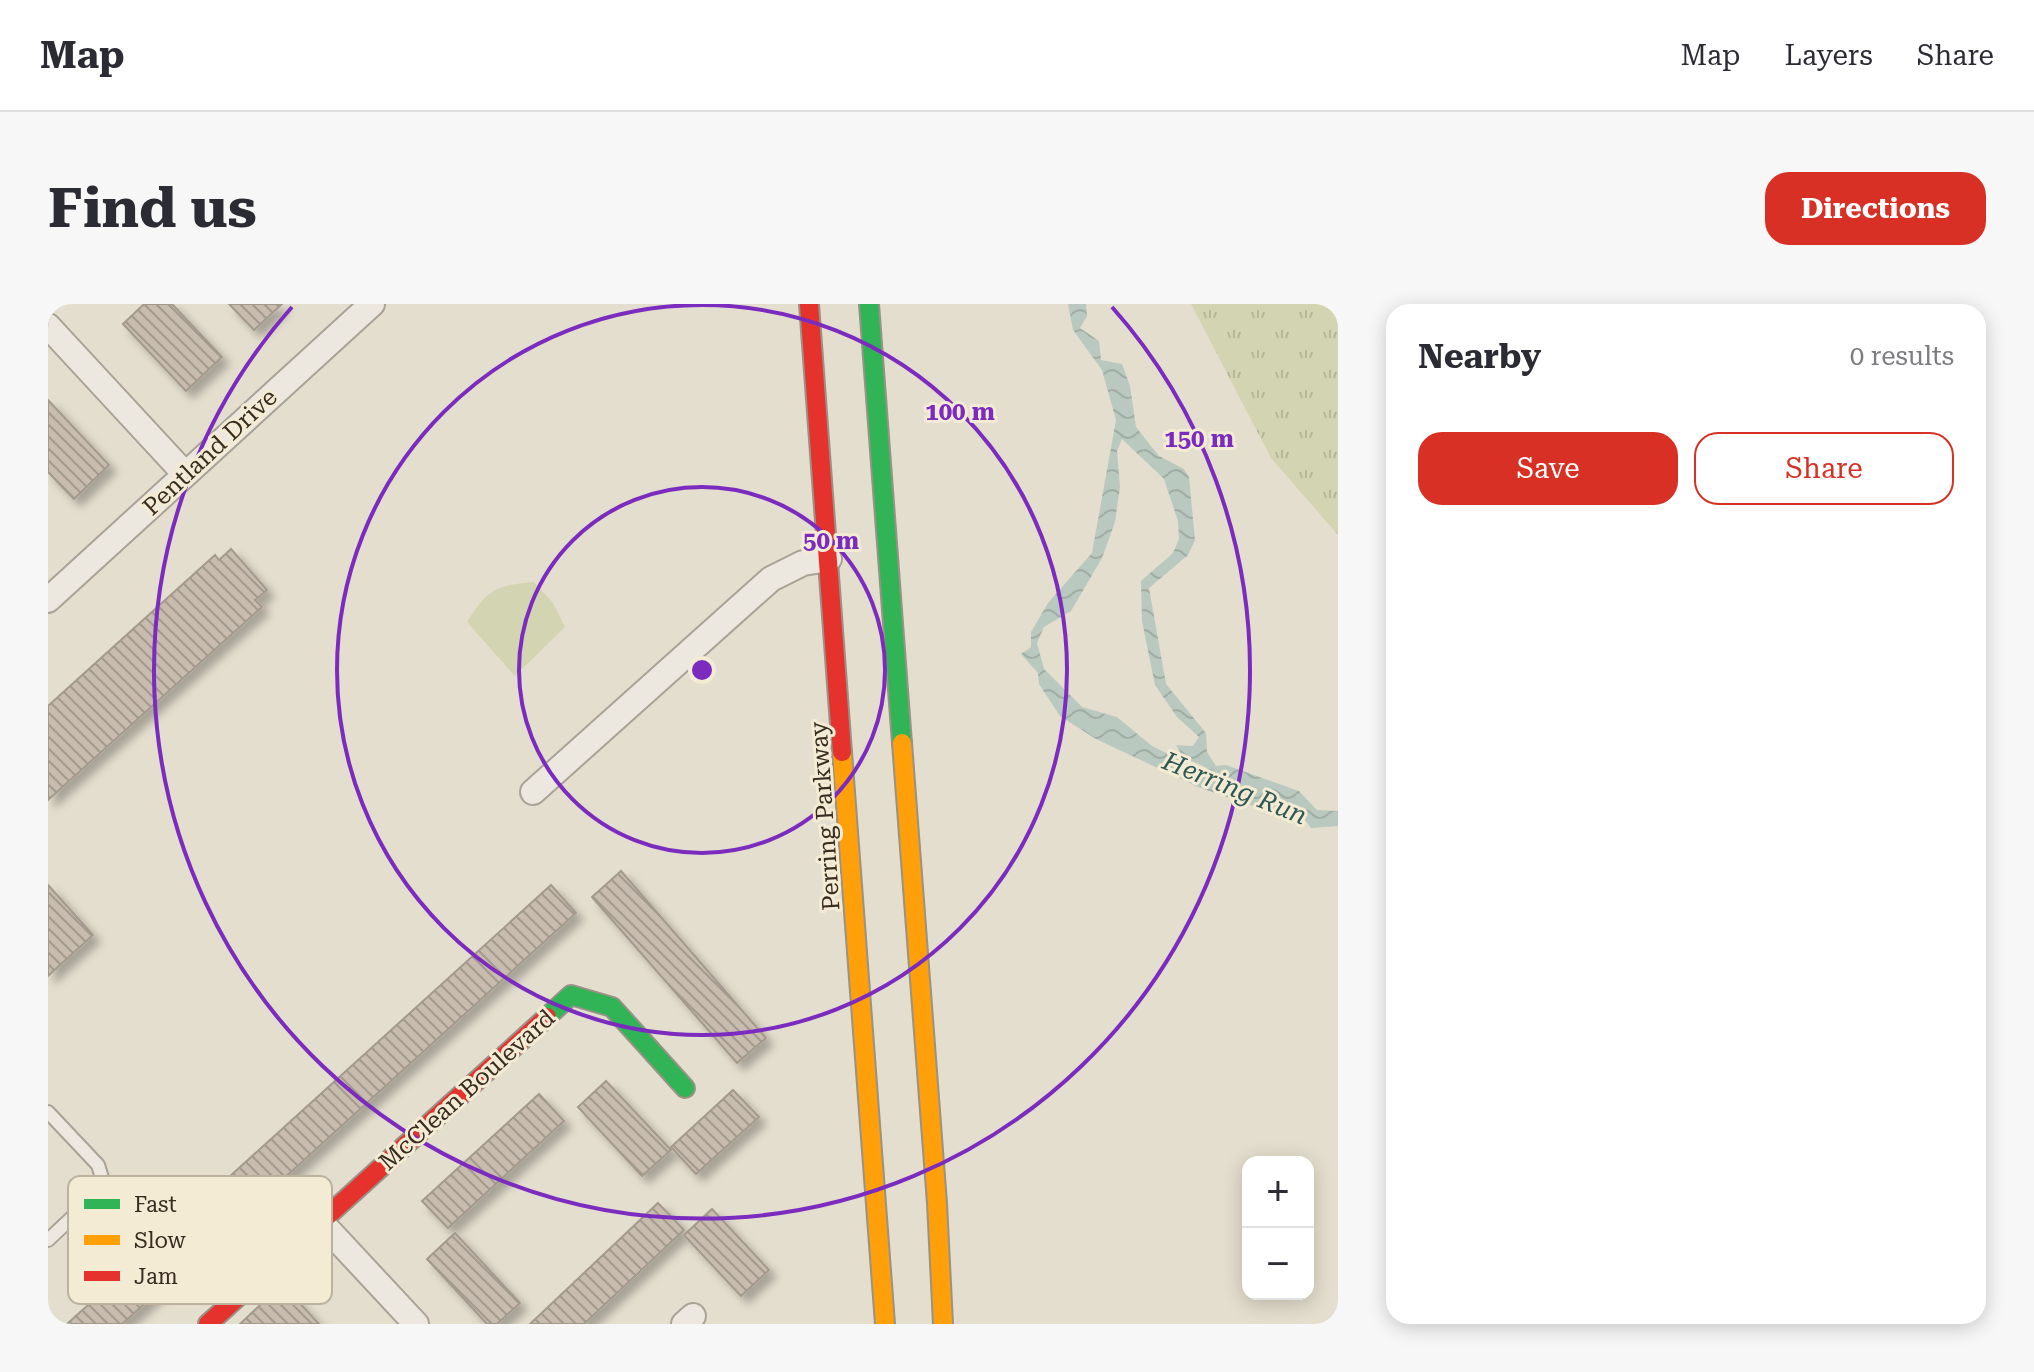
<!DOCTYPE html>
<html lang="en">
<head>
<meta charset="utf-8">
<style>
  body { margin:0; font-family:"Roboto Serif",serif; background:#f7f7f7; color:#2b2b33 }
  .controls { position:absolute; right:24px; bottom:24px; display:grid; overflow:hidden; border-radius:16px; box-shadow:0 4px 20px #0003 }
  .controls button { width:72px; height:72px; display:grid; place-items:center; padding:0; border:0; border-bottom:2px solid #e1e1e2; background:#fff; color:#2b2b33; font:40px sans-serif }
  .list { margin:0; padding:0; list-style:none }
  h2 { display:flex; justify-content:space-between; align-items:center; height:104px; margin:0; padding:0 32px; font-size:34px }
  h2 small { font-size:26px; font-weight:400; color:#7c7c81 }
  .actions { display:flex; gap:16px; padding:24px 32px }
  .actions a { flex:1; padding:18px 0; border:2px solid #d93025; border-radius:24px; text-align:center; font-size:28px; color:#d93025 }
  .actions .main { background:#d93025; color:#fff }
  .map { position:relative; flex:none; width:1290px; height:1020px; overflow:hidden; border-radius:24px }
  header { display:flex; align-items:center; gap:48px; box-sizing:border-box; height:112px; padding:0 40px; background:#fff; border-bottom:2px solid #e1e1e2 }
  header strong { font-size:38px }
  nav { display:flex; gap:44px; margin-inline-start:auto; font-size:28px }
  .intro { display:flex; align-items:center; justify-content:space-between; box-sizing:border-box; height:192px; padding:0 48px }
  h1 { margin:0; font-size:56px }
  .button { padding:20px 36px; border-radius:24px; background:#d93025; color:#fff; font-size:28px; font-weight:700 }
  main { display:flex; gap:48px; padding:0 48px }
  aside { flex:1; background:#fff; border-radius:24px; box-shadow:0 4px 20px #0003 }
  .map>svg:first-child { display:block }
  .grass { fill:url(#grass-tufts) }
  .pitch { fill:#d3d4b1 }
  .water { fill:url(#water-waves); fill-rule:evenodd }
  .building { fill:url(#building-back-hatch); stroke:#a4998d; stroke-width:2; filter:url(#shadow) }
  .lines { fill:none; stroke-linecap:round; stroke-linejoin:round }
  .lane-casing { stroke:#a9a296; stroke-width:16 }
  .street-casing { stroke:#a9a296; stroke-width:28 }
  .fast-casing { stroke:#999287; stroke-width:22 }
  .slow-casing { stroke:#999287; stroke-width:22 }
  .jam-casing { stroke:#999287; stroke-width:22 }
  .path { stroke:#c5bfb6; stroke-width:4; stroke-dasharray:6 4; stroke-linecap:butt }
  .lane { stroke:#ece8df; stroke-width:12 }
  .street { stroke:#ece8df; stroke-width:24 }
  .fast { stroke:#30b455; stroke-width:18 }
  .slow { stroke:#ff9f0a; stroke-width:18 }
  .jam { stroke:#e5322d; stroke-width:18 }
  .ring { fill:none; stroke:#7b2cbf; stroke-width:4 }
  .labels { text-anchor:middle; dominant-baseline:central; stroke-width:6; stroke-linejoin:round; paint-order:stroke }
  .street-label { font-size:24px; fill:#382b1f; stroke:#f4ebd4 }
  .water-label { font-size:26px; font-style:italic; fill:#2f5754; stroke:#f4ebd4 }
  .key { fill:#f4ebd4; stroke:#bcb19e; stroke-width:2 }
  .key-label { font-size:22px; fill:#382b1f }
  .centre { fill:#7b2cbf; stroke:#f4ebd4; stroke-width:4 }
  .ring-label { font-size:24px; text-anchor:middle; font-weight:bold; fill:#7b2cbf; stroke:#f4ebd4; stroke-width:6; stroke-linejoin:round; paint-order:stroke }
</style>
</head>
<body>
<header>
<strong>Map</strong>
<nav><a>Map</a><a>Layers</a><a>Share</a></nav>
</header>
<div class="intro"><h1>Find us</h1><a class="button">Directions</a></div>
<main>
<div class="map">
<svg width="1290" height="1020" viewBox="0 0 1290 1020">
  <defs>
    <pattern id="grass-tufts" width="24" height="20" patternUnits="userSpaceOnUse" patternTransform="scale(2)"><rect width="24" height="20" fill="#d3d4b1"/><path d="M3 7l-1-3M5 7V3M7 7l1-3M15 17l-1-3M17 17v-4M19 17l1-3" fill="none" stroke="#b6b698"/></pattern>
    <pattern id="water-waves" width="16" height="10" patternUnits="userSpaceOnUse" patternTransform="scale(2)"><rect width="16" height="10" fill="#b9c9bf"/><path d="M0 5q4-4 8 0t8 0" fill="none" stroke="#a0ada4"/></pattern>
    <pattern id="building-back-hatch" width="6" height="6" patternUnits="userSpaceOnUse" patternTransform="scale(2)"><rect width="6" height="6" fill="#c8bcaf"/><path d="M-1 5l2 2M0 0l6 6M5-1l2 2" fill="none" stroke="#a3998e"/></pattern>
    <filter id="shadow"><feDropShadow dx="7" dy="7" stdDeviation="4" flood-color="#0004"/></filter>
  </defs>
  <rect width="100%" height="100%" fill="#e4dece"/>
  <path class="grass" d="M1143,0H1290V231L1223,154Z"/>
  <path class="pitch" d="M486,278L505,299L517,323L467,372L419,318C439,286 448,281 486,278Z"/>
  <path class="water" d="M1020,0H1038L1039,12L1032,24L1051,37L1053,56L1074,60L1082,82L1088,123L1111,152L1136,165L1141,173L1147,236L1140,251L1101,284L1118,380L1158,429L1159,448L1168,462L1178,461L1251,487L1269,506L1290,507V522L1263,524L1254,512L1217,506L1150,483L1048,435L1012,412L991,380L990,369L973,350L983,343V328L1000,299L1044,249L1068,116L1054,66L1025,26ZM1074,135L1116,175L1130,217L1131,235L1125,249L1093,277L1094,317L1107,381L1129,413L1151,433L1145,442L1128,441L1135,453L1159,464L1155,467L1104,442L1069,413L1034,403L996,365L989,339L996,323L1023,307L1054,254L1067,218L1072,183L1069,147Z"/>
  <g class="building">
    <path d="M96,0H124L174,53L138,87L75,20Z"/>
    <path d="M181,0H234L206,26Z"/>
    <path d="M0,96L61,161L26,195L0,168Z"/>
    <path d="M183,245L219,286L207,296L214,303L0,496V402L167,251L171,256Z"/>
    <path d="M573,567L718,734L689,759L544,593Z"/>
    <path d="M0,581L45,631L0,672Z"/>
    <path d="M503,581L528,609L222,887L74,1020H19Z"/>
    <path d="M558,777L623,846L594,872L530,803Z"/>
    <path d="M685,786L711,813L648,870L623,843Z"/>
    <path d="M491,790L516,817L400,924L374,897Z"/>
    <path d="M610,899L636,926L536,1020H482Z"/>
    <path d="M664,905L721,966L693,992L636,931Z"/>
    <path d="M407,929L472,999L449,1020H439L379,955Z"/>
    <path d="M235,981L271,1020H192L211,1002Z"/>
  </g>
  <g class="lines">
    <defs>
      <path id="lane" d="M0,808L50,861L55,877L47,892L0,936"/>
      <g id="street">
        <path d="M0,22L137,170"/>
        <path d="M0,296L324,0"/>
        <path d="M485,488L723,275L755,259L781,255"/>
        <path d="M273,918L368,1020"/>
        <path d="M636,1020L645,1012"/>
      </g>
      <g id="fast">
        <path d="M821,0L854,439"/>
        <path d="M499,713L523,691L564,703L637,784"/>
      </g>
      <g id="slow">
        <path d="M854,439L889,899L895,1020"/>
        <path d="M794,448L837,1020"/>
      </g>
      <g id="jam">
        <path d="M761,0L794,448"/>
        <path d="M160,1020L499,713"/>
      </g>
    </defs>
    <use href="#lane" class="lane-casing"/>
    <use href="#street" class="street-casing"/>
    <use href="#fast" class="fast-casing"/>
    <use href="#slow" class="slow-casing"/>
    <use href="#jam" class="jam-casing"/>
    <path class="path" d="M1287,0L1290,9"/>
    <use href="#lane" class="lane"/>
    <use href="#street" class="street"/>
    <use href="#fast" class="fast"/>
    <use href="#slow" class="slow"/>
    <use href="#jam" class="jam"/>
  </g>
  <g class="ring">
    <circle cx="654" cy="366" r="183"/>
    <circle cx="654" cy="366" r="365"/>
    <path d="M1064 3A548 548 0 1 1 244 3"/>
  </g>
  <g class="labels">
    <g class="street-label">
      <text transform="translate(162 148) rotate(-43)">Pentland Drive</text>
      <text transform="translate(777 512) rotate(-94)">Perring Parkway</text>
      <text transform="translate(419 786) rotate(-42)">McClean Boulevard</text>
    </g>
    <g class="water-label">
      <text transform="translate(1187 484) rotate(22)">Herring Run</text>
    </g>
  </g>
  <rect x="20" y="872" width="264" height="128" rx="12" class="key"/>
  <rect x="36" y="895" width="36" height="10" fill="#30b455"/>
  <rect x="36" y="931" width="36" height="10" fill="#ff9f0a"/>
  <rect x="36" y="967" width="36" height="10" fill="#e5322d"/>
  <g class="key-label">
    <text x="86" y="908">Fast</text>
    <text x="86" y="944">Slow</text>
    <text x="86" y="980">Jam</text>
  </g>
  <circle cx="654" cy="366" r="12" class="centre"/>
  <g class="ring-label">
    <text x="912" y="116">100 m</text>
    <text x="1151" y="143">150 m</text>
    <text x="783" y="245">50 m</text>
  </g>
</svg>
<div class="controls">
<button>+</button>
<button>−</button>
</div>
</div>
<aside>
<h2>Nearby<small>0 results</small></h2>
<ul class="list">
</ul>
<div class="actions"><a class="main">Save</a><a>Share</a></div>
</aside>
</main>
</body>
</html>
